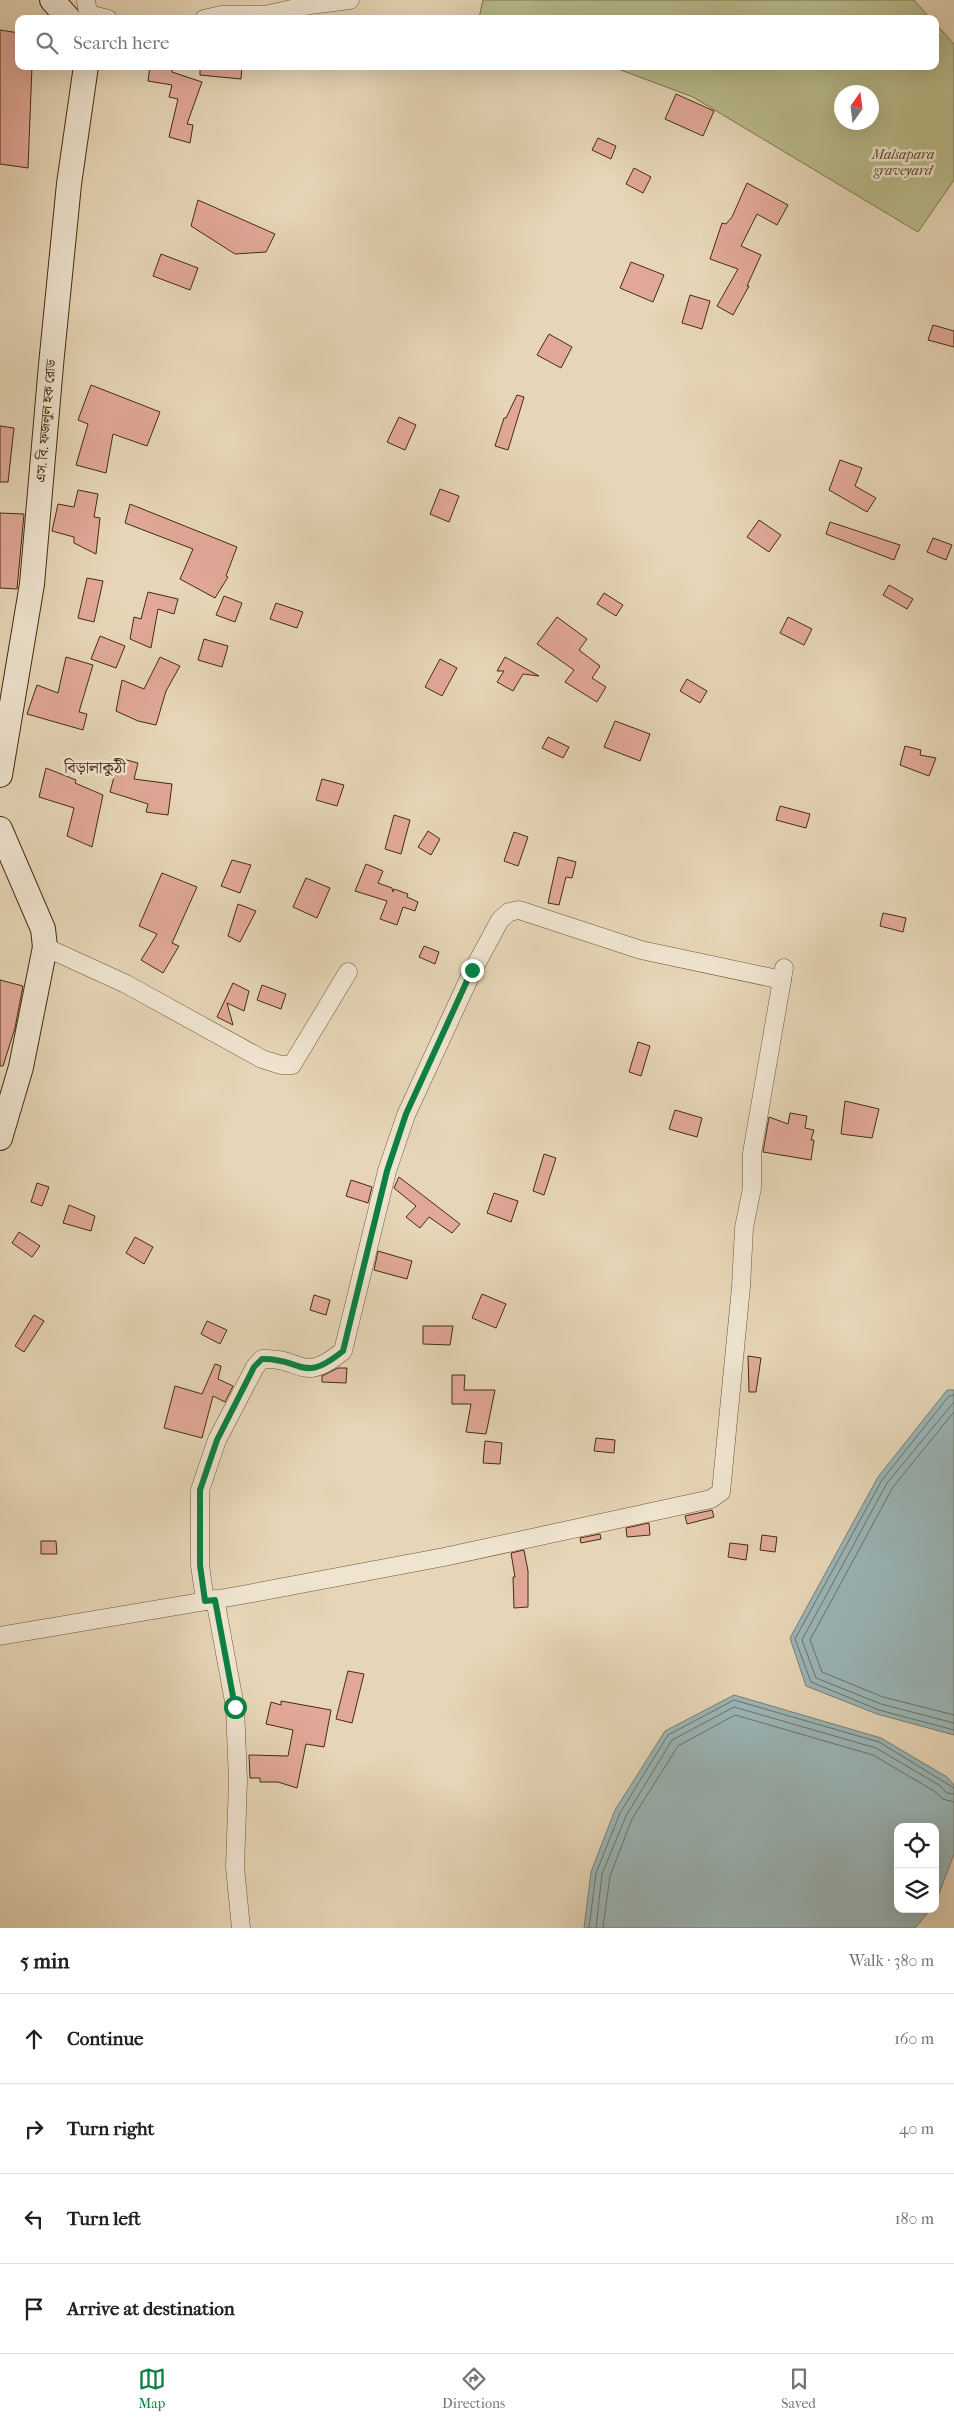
<!DOCTYPE html>
<html lang="en">
<head>
<meta charset="utf-8">
<style>
  body { margin:0; font-family:"IM FELL French Canon","Noto Serif Bengali",serif; background:#f6f6f6; color:#202124 }
  .controls { position:absolute; right:15px; bottom:15px; display:grid; overflow:hidden; border-radius:10px; box-shadow:0 5px 20px #0002 }
  .controls button { width:45px; height:45px; display:grid; place-items:center; padding:0; border:0; border-bottom:1px solid #e0e0e0; background:#fff; color:#202124; font:25px sans-serif }
  .compass { position:absolute; left:834px; top:85px; width:45px; height:45px; border-radius:50%; background:#fff; box-shadow:0 5px 20px #0002; rotate:14deg }
  .stop { position:absolute; width:15px; height:15px; margin:-11px; border:4px solid #0b8043; border-radius:50%; background:#fff }
  .stop.end { background:#0b8043; border-color:#fff; box-shadow:0 1px 5px #0008 }
  .list { margin:0; padding:0; list-style:none }
  h2 { display:flex; justify-content:space-between; align-items:center; height:65px; margin:0; padding:0 20px; font-size:21px }
  h2 small { font-size:16px; font-weight:400; color:#757577 }
  .list li { display:grid; grid-template-columns:32px 1fr auto; gap:15px; align-items:center; box-sizing:border-box; height:90px; padding:0 20px; border-top:1px solid #e0e0e0 }
  .list b { display:block; font-size:19px; white-space:nowrap }
  .list em { font-size:16px; font-style:normal; color:#757577 }
  .icon { flex:none; width:28px; height:28px; fill:none; stroke:currentColor; stroke-width:2; stroke-linecap:round; stroke-linejoin:round }
  .map { position:relative; flex:none; width:954px; height:1928px; overflow:hidden }
  .search { position:absolute; background:#fff; box-shadow:0 5px 20px #0002; left:15px; right:15px; top:15px; height:55px; display:flex; align-items:center; gap:12px; box-sizing:border-box; padding:0 18px; border-radius:10px; color:#757577; font-size:19px }
  .sheet { height:425px; background:#fff }
  nav { display:flex; justify-content:space-around; align-items:center; box-sizing:border-box; height:70px; border-top:1px solid #e0e0e0; background:#fff; font-size:14px; color:#757577 }
  nav a { display:grid; justify-items:center; gap:2px }
  nav .on { color:#0b8043 }
  .map>svg:first-child { display:block }
  .green { fill:#b9bc8b; stroke:#7f744c; fill-rule:evenodd }
  .water { fill:#9ab6b8; stroke:#787f73 }
  .lines { fill:none; stroke-linecap:round; stroke-linejoin:round }
  .shore { stroke:#707262; stroke-width:1 }
  .building { fill:#e1a898; stroke:#452d0c }
  .minor-casing { stroke:#6d5736; stroke-width:19 }
  .secondary-casing { stroke:#452d0c; stroke-width:26 }
  .minor { stroke:#efe4d0; stroke-width:18 }
  .secondary { stroke:#efe4d0; stroke-width:24 }
  .route { stroke:#0b8043; stroke-width:6 }
  .labels { text-anchor:middle; dominant-baseline:central; stroke-width:5; stroke-linejoin:round; paint-order:stroke }
  .park-label { font-size:14px; font-style:italic; fill:#5c4a25; stroke:#efe4d0 }
  .street-label { font-size:14px; fill:#452d0c; stroke:#efe4d0 }
  .quarter-label { font-size:16px; fill:#452d0c; stroke:#efe4d0 }
</style>
</head>
<body>
<div class="map">
<svg width="954" height="1928" viewBox="0 0 954 1928">
  <rect width="100%" height="100%" fill="#e6d5b6"/>
  <filter id="stains"><feTurbulence type="fractalNoise" baseFrequency=".004" numOctaves="4"/><feColorMatrix values="0 0 0 0 .2 0 0 0 0 .09 0 0 0 0 .02 0 0 0 .5 -.17"/></filter>
  <radialGradient id="worn" r=".72"><stop offset=".6" stop-color="#630" stop-opacity="0"/><stop offset="1" stop-color="#630" stop-opacity=".3"/></radialGradient>
  <g class="green">
    <path d="M483,0H914L931,19H481L479,18Z"/>
    <path d="M935,23L954,44V180L918,232L693,97L610,66H935ZM842,92H872V122H842Z"/>
  </g>
  <g class="water">
    <path d="M947,1390H954V1735L877,1714L806,1686L790,1638L878,1477Z"/>
    <path d="M734,1695L881,1738L947,1777L954,1785V1854L935,1904V1827H898V1909H931L915,1928H584L591,1872L615,1810L665,1731Z"/>
  </g>
  <g class="lines">
    <g class="shore">
      <path d="M954,1395L949,1396L882,1480L795,1639L811,1682L879,1710L954,1730"/>
      <path d="M954,1402L887,1483L802,1640L816,1678L881,1704L954,1723"/>
      <path d="M954,1412L893,1487L810,1640L822,1672L883,1697L954,1715"/>
      <path d="M589,1928L596,1873L620,1813L668,1735L734,1700L879,1742L954,1788"/>
      <path d="M596,1928L602,1874L626,1816L672,1740L734,1707L876,1748L939,1785L947,1793L954,1794"/>
      <path d="M603,1928L610,1876L632,1819L678,1746L735,1715L873,1755L934,1791L943,1799L954,1802"/>
    </g>
  </g>
  <g class="building">
    <path d="M0,30L19,33V66H32L28,168L0,164Z"/>
    <path d="M150,66H173L172,72L202,82L187,124L193,125L190,143L169,137L178,99L169,97L172,85L148,81Z"/>
    <path d="M200,66H242L241,79L200,75Z"/>
    <path d="M676,94L714,111L703,136L665,119Z"/>
    <path d="M598,138L616,146L611,159L592,150Z"/>
    <path d="M634,168L651,177L643,193L626,184Z"/>
    <path d="M747,183L788,205L777,225L757,214L741,246L761,255L747,286H749L733,315L717,306L738,269L710,259L722,223L726,224L732,217Z"/>
    <path d="M198,200L275,234L266,252L235,254L191,226Z"/>
    <path d="M161,254L198,268L190,290L153,276Z"/>
    <path d="M631,262L664,275L653,302L620,288Z"/>
    <path d="M690,295L710,301L702,329L682,323Z"/>
    <path d="M933,325L954,331V347L928,340Z"/>
    <path d="M549,334L572,347L561,368L537,355Z"/>
    <path d="M91,385L160,412L147,446L113,434L106,473L76,465L88,424L78,420Z"/>
    <path d="M517,395L524,397L508,450L495,446L504,418H506Z"/>
    <path d="M399,417L416,425L405,450L387,442Z"/>
    <path d="M0,426L14,428L8,482H0Z"/>
    <path d="M840,460L862,468L855,486L876,498L867,512L829,490Z"/>
    <path d="M440,489L459,496L449,522L430,514Z"/>
    <path d="M78,490L98,494L94,517L100,518L96,554L74,543V537L52,531L58,504L74,507Z"/>
    <path d="M130,504L237,547L226,576L228,577L215,598L180,579L193,549L125,523Z"/>
    <path d="M0,513L24,514L17,589L0,588Z"/>
    <path d="M759,520L781,535L769,552L747,537Z"/>
    <path d="M830,522L900,545L894,560L826,534Z"/>
    <path d="M933,538L952,545L946,560L927,552Z"/>
    <path d="M87,578L103,581L94,622L78,618Z"/>
    <path d="M889,585L913,599L907,609L883,595Z"/>
    <path d="M148,592L178,599L174,614L158,609L151,648L130,639L134,617L141,619Z"/>
    <path d="M604,593L623,605L616,616L597,604Z"/>
    <path d="M224,596L242,603L235,622L216,615Z"/>
    <path d="M276,603L303,612L297,628L270,619Z"/>
    <path d="M557,617L587,639L579,650L600,666L592,678L606,687L597,702L565,682L574,670L537,644Z"/>
    <path d="M788,617L812,629L804,645L780,633Z"/>
    <path d="M100,636L125,646L116,668L91,659Z"/>
    <path d="M204,639L228,646L222,667L198,660Z"/>
    <path d="M66,657L93,665L79,712L87,714L83,730L27,714L37,685L58,693Z"/>
    <path d="M160,657L180,666L166,691L156,725L138,721L116,711L122,680L144,689Z"/>
    <path d="M505,657L539,676L523,674L513,691L497,682L504,671H497Z"/>
    <path d="M440,659L457,668L442,696L425,687Z"/>
    <path d="M687,679L707,691L700,703L680,691Z"/>
    <path d="M615,721L650,734L640,761L604,747Z"/>
    <path d="M548,737L569,747L563,758L542,748Z"/>
    <path d="M905,746L921,750L920,755L936,758L929,776L900,765Z"/>
    <path d="M119,758L138,763L134,779L172,784L168,815L146,812L148,804L110,792Z"/>
    <path d="M46,768L76,780L75,783L103,795L92,847L67,836L74,808L39,797Z"/>
    <path d="M322,779L344,785L337,806L316,800Z"/>
    <path d="M780,806L810,814L806,828L776,820Z"/>
    <path d="M394,815L410,820L401,854L385,849Z"/>
    <path d="M428,831L440,839L431,855L418,847Z"/>
    <path d="M514,832L528,837L518,866L504,861Z"/>
    <path d="M558,857L576,862L572,878L566,877L559,905L548,903Z"/>
    <path d="M232,860L251,865L240,893L221,886Z"/>
    <path d="M366,864L383,871L378,883L392,888L393,892L394,889L408,894L407,897L418,902L415,911L403,907L397,925L380,919L387,901L355,891Z"/>
    <path d="M162,873L197,887L172,943L179,946L163,973L141,960L157,934L139,926Z"/>
    <path d="M306,878L330,888L317,918L293,907Z"/>
    <path d="M238,904L256,911L240,942L228,936Z"/>
    <path d="M883,913L906,918L903,932L880,926Z"/>
    <path d="M424,946L439,952L435,964L419,957Z"/>
    <path d="M0,980L23,986L15,1028L3,1066H0Z"/>
    <path d="M233,983L249,991L244,1011L227,1003L233,1025L217,1017Z"/>
    <path d="M262,985L286,994L281,1009L257,1000Z"/>
    <path d="M638,1042L650,1046L641,1076L629,1072Z"/>
    <path d="M845,1101L879,1109L872,1138L841,1134Z"/>
    <path d="M675,1110L702,1118L697,1137L669,1129Z"/>
    <path d="M790,1113L807,1116L805,1128L814,1130L811,1140H814L811,1160L763,1152L769,1117L788,1124Z"/>
    <path d="M544,1154L556,1158L544,1195L533,1191Z"/>
    <path d="M399,1177L460,1224L452,1233L429,1217L420,1228L406,1217L416,1206L394,1188Z"/>
    <path d="M351,1180L372,1187L368,1203L346,1196Z"/>
    <path d="M37,1183L49,1187L42,1206L31,1202Z"/>
    <path d="M494,1193L518,1201L511,1222L487,1213Z"/>
    <path d="M69,1205L95,1216L91,1231L63,1223Z"/>
    <path d="M19,1232L40,1246L32,1257L12,1243Z"/>
    <path d="M135,1237L153,1247L144,1264L126,1253Z"/>
    <path d="M378,1251L412,1261L407,1279L374,1270Z"/>
    <path d="M482,1294L506,1304L496,1328L472,1318Z"/>
    <path d="M314,1295L330,1300L326,1315L310,1310Z"/>
    <path d="M34,1315L44,1321L24,1352L15,1346Z"/>
    <path d="M207,1321L227,1330L220,1344L201,1334Z"/>
    <path d="M423,1326H453L450,1345L423,1344Z"/>
    <path d="M748,1356L761,1358L756,1392H749Z"/>
    <path d="M215,1364L221,1366L218,1379L233,1386L225,1402L213,1396L202,1438L164,1428L175,1386L202,1394Z"/>
    <path d="M338,1368H347L346,1383L322,1382V1376Z"/>
    <path d="M452,1375H465L464,1390H495L486,1434L466,1432L471,1404H452Z"/>
    <path d="M596,1438L615,1440L614,1453L594,1451Z"/>
    <path d="M485,1441L502,1443L500,1464L483,1463Z"/>
    <path d="M712,1510L714,1517L687,1524L685,1516Z"/>
    <path d="M649,1523L650,1535L627,1537L626,1528Z"/>
    <path d="M600,1534L601,1539L581,1543L580,1538Z"/>
    <path d="M762,1535L777,1537L775,1552L760,1550Z"/>
    <path d="M41,1541H56L57,1554H41Z"/>
    <path d="M730,1543L748,1545L746,1560L728,1557Z"/>
    <path d="M524,1550L528,1571V1607L514,1608L513,1577H515L511,1553Z"/>
    <path d="M348,1671L364,1674L352,1723L336,1719Z"/>
    <path d="M281,1701L331,1710L324,1747L306,1744L297,1788L278,1782H260V1778H250L249,1755L288,1756L293,1730L266,1724L271,1702L281,1705Z"/>
  </g>
  <g class="lines">
    <defs>
      <g id="minor">
        <path d="M86,0L88,14L108,19"/>
        <path d="M204,19L221,15H265L310,5L350,0"/>
        <path d="M45,947L126,984L262,1059L281,1065H292L348,972"/>
        <path d="M215,1599L235,1707L238,1781L235,1867L241,1928"/>
        <path d="M205,1601L200,1565V1490L217,1440L255,1367L262,1359C303,1357 301,1385 343,1351L387,1171L406,1115L473,970L500,920L509,912L519,910L641,950L782,980"/>
        <path d="M0,1636L242,1595L444,1557L711,1499L721,1492L741,1287L744,1228L752,1188V1153L784,968"/>
      </g>
      <g id="secondary">
        <path d="M52,0L69,19"/>
        <path d="M0,775L32,584L51,365L69,184L86,66"/>
        <path d="M0,829L43,929L45,947L21,1067L0,1138"/>
      </g>
    </defs>
    <use href="#minor" class="minor-casing"/>
    <use href="#secondary" class="secondary-casing"/>
    <use href="#minor" class="minor"/>
    <use href="#secondary" class="secondary"/>
  </g>
  <g class="lines">
    <path class="route" d="M235,1707L215,1600L205,1601L200,1565V1490L217,1440L254,1367L262,1359C303,1358 301,1385 343,1351L387,1171L406,1114L472,970"/>
  </g>
  <g class="labels">
    <g class="park-label">
      <text x="903" y="154">Malsapara<tspan x="903" dy="16">graveyard</tspan></text>
    </g>
    <g class="street-label">
      <text transform="translate(46 421) rotate(-85)">এস. বি. ফজলুল হক রোড</text>
    </g>
    <g class="quarter-label">
      <text x="95" y="767">বিড়ালাকুঠী</text>
    </g>
  </g>
  <rect width="100%" height="100%" filter="url(#stains)"/>
  <rect width="100%" height="100%" fill="url(#worn)"/>
</svg>
<div class="controls">
<button><svg class="icon" aria-label="locate" viewBox="0 0 24 24"><circle cx="12" cy="12" r="6"/><path d="M12 2v4M12 18v4M2 12h4M18 12h4"/></svg></button>
<button><svg class="icon" aria-label="layers" viewBox="0 0 24 24"><path d="M12 4l9 5-9 5-9-5zM3 14l9 5 9-5"/></svg></button>
</div>
<svg class="compass" viewBox="-18 -18 36 36"><path d="M0-13l5 13h-10z" fill="#e53935"/><path d="M0 13l5-13h-10z" fill="#757577"/></svg>
<div class="stop" style="left:235px;top:1707px"></div>
<div class="stop end" style="left:472px;top:970px"></div>
<div class="search"><svg class="icon" aria-label="search" viewBox="0 0 24 24"><circle cx="10" cy="10" r="6"/><path d="M15 15l6 6"/></svg>Search here</div>
</div>
<section class="sheet">
<h2>5 min<small>Walk · 380 m</small></h2>
<ul class="list">
<li><svg class="icon" aria-label="ahead" viewBox="0 0 24 24"><path d="M12 20V5M6 11l6-6 6 6"/></svg><div><b>Continue</b></div><em>160 m</em></li>
<li><svg class="icon" aria-label="right" viewBox="0 0 24 24"><path d="M7 20v-9h11M14 6l5 5-5 5"/></svg><div><b>Turn right</b></div><em>40 m</em></li>
<li><svg class="icon" aria-label="left" viewBox="0 0 24 24"><path d="M17 20v-9H6M10 6l-5 5 5 5"/></svg><div><b>Turn left</b></div><em>180 m</em></li>
<li><svg class="icon" aria-label="arrive" viewBox="0 0 24 24"><path d="M6 21V4h12l-3 4 3 4H6"/></svg><div><b>Arrive at destination</b></div></li>
</ul>
</section>
<nav>
<a class="on"><svg class="icon" aria-label="map" viewBox="0 0 24 24"><path d="M3 6l6-2 6 2 6-2v14l-6 2-6-2-6 2zM9 4v14M15 6v14"/></svg>Map</a>
<a><svg class="icon" aria-label="directions" viewBox="0 0 24 24"><path d="M12 3l9 9-9 9-9-9zM9 14v-3h6M13 9l2 2-2 2"/></svg>Directions</a>
<a><svg class="icon" aria-label="saved" viewBox="0 0 24 24"><path d="M7 4h10v16l-5-4-5 4z"/></svg>Saved</a>
</nav>
</body>
</html>
